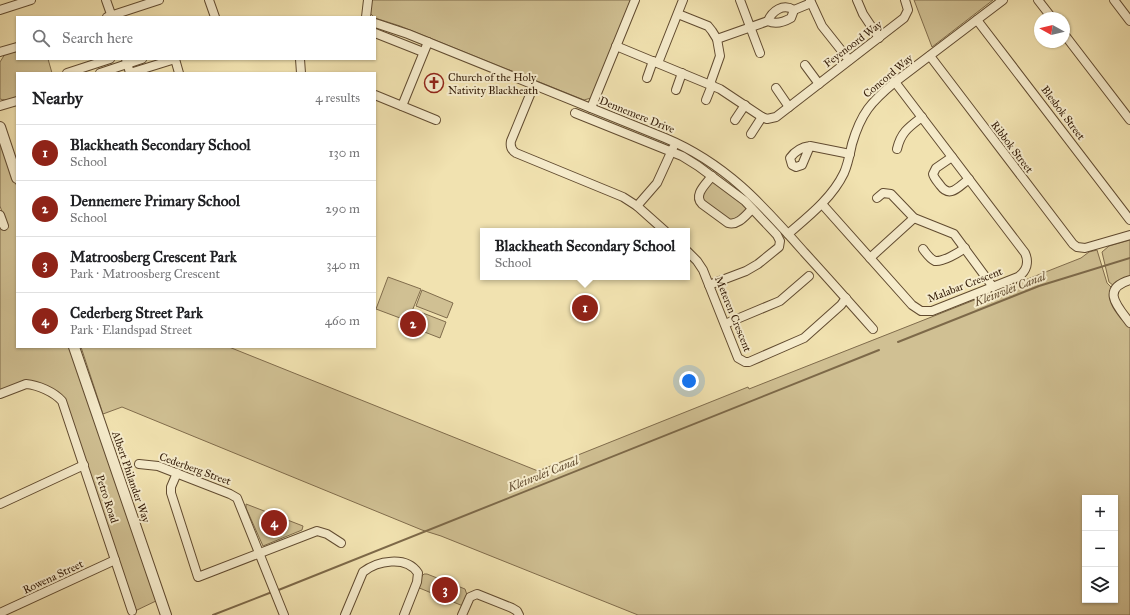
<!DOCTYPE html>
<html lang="en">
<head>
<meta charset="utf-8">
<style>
  body { margin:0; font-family:"IM FELL Great Primer",serif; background:#f6f6f6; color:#202124 }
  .controls { position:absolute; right:12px; bottom:12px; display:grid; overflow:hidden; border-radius:0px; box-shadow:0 1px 3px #0004 }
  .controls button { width:36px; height:36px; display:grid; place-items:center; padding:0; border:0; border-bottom:1px solid #e0e0e0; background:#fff; color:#202124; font:20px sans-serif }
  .compass { position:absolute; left:1034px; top:12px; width:36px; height:36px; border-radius:50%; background:#fff; box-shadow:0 1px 3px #0004; rotate:278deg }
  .you { position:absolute; left:689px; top:381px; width:14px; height:14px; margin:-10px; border:3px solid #fff; border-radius:50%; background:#1a73e8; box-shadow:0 0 0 6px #1a73e833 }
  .badge { display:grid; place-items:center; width:26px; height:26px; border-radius:50%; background:#8f2418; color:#fff; font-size:13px; font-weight:700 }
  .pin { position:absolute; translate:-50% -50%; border:2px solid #fff; box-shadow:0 1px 4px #0006 }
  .popup { position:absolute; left:480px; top:228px; width:210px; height:52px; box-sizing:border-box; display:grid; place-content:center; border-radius:0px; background:#fff; filter:drop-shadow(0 1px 3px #0005); font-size:13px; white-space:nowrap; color:#757577 }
  .popup b { font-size:15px; color:#202124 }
  .popup::after { content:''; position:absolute; left:50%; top:100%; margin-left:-8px; border:8px solid transparent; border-top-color:#fff }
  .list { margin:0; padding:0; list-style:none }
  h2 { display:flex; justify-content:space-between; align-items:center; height:52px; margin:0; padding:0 16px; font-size:17px }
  h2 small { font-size:13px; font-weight:400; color:#757577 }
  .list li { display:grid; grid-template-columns:26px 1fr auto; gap:12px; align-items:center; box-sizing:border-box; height:56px; padding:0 16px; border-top:1px solid #e0e0e0 }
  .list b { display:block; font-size:15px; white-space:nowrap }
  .list p { margin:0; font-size:13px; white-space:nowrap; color:#757577 }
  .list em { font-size:13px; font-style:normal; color:#757577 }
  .icon { flex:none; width:22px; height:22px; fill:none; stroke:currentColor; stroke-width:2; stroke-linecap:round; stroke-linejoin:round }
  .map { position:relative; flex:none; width:1130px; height:615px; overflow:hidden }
  .search { position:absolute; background:#fff; box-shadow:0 1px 3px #0004; left:16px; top:16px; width:360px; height:44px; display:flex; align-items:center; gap:10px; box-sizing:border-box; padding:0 14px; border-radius:0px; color:#757577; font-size:15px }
  .panel { position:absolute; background:#fff; box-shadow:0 1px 3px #0004; left:16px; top:72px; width:360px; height:276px; border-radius:0px }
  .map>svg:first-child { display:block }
  .green { fill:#d0c093; stroke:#806c4c; fill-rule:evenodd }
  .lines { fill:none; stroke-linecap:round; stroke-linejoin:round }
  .stream { stroke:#7d6949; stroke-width:2 }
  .minor-casing { stroke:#614b30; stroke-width:10 }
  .tertiary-casing { stroke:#614b30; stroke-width:12 }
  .minor { stroke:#f6eccc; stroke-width:8 }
  .tertiary { stroke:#f6eccc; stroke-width:10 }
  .labels { text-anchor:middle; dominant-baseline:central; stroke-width:4; stroke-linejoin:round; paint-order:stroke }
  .street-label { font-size:11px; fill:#311905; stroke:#f6eccc }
  .poi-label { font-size:11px; fill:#311905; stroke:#f6eccc; text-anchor:start }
  .water-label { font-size:12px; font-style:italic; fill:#644e32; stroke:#f6eccc }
</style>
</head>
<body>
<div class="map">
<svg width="1130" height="615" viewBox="0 0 1130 615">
  <rect width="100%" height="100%" fill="#f1e2b0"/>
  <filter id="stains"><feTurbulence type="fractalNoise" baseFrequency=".005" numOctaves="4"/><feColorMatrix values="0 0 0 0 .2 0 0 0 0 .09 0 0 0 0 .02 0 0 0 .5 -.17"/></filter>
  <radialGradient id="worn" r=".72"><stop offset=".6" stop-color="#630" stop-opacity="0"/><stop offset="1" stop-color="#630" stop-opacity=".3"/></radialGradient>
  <g class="green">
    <path d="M371,0H632L591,98L584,100L400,26L375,18L370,13Z"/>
    <path d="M914,0H993L932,47Z"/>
    <path d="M17,49V59H48L52,73H17V97C11,99 6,101 0,99V62L5,54Z"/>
    <path d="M0,137L17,187V347H71L158,600L135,611L65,403L35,383L0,392V224L7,226L0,206Z"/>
    <path d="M711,182H714L739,198L746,208V211L732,222L704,203L701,195Z"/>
    <path d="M1130,240V277L1114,286L1109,282L1102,252L1109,246Z"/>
    <path d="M1097,250L1107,283L1112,288V303L1130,328V615H638L441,536L422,530L122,407L103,414L81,347H229L538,471L748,387L749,389L1081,258L1089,252ZM1085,498H1115V600H1085Z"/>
    <path d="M388,277L421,289L408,321L376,309Z"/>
    <path d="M422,290L453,303L447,318L416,306Z"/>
    <path d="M415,310L446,322L440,338L409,326Z"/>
    <path d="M246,504L303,526L302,530L263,546L246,508Z"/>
    <path d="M424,574H427L465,589L467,595L463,606L417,587L422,576Z"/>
  </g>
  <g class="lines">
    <g class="stream">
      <path d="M898,342L1039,286L1130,258"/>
      <path d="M276,591L879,350"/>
      <path d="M213,615L272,592"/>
    </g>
    <defs>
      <g id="minor">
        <path d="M106,0L112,17"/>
        <path d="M209,0L215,17"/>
        <path d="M740,0L760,53"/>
        <path d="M810,0L822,26L849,60"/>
        <path d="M857,0L863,14L879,38"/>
        <path d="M1038,0L1052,18"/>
        <path d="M1114,0L1130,21"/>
        <path d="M0,10L31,0"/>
        <path d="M678,14L708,26L712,31L717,39L720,56L710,84"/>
        <path d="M107,17L159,0"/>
        <path d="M366,17L368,0"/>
        <path d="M977,20L1130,220"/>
        <path d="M768,21C772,11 783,3 794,10"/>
        <path d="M375,23L408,34L665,138C725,163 762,204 804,252C827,277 850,303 873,329"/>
        <path d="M375,33L423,52"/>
        <path d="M1064,34L1130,120"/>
        <path d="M717,39L768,21C776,25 784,22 791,18L794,10L811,3"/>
        <path d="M616,46L720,89L762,117L767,119L776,117L904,18L908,10L905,0"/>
        <path d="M0,52L17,47"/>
        <path d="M930,56L1073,244L1077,247L1085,248L1130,235"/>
        <path d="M126,59L130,73L175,59"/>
        <path d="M175,59L179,73"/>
        <path d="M300,59L301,73"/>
        <path d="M658,63L683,0"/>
        <path d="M805,65L819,84"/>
        <path d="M67,73L110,59"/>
        <path d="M100,73L142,59"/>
        <path d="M647,78L653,61"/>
        <path d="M534,85L511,141C510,146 511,150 516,153L623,197L637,206L665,231"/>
        <path d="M776,88L789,107"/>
        <path d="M676,90L682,73"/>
        <path d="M375,95L436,120"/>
        <path d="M706,100L712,85"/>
        <path d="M0,106L17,101"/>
        <path d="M402,106L428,42"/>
        <path d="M591,108L635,0"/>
        <path d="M575,113L682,156L698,166L745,201L777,235L780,241L779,247L758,264L746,271L709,285"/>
        <path d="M735,120L745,105"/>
        <path d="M751,134L762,117"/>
        <path d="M810,146L802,165L796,167L792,165L790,158C795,151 802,147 810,146L850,154"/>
        <path d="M897,149C901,132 909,127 922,117"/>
        <path d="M952,157L936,168L933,174C934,178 937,181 940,185C950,199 958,187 969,179"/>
        <path d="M712,176C706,184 693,195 702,204L728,223C738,226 746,215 752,209"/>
        <path d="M877,198L883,193L891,194L914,218L954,234L993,287"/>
        <path d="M822,204L912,305L921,311H932L1018,277C1027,271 1029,262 1025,253L895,82"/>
        <path d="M637,206L657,183L673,148"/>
        <path d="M0,215L4,226"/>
        <path d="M788,234C809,216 832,198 844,173C848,164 850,153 852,144C861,113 871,102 895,82L1003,0"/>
        <path d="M923,249C926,253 930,259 935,261C943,262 958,253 965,248"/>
        <path d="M687,251L697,261L703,270L738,358L745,362H749L804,338L841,305L846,298"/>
        <path d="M870,258L914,218"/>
        <path d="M1130,280C1100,289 1118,307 1130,323"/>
        <path d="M725,324L780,301L809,276"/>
        <path d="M0,394L26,384C38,385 54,392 62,401L132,611"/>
        <path d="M139,464L158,466L230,494L237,498L284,615"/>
        <path d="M177,473L171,487V493L198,577L317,531L327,534L341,543"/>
        <path d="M0,504L84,465"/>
        <path d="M0,613L115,560"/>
        <path d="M345,615L363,572C377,561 406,555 418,573L417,582L404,615"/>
        <path d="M462,615L470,597L477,594L512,608L517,611L519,615"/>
      </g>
      <g id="tertiary">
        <path d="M0,127L17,178"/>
        <path d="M74,347L166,615"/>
      </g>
    </defs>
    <use href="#minor" class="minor-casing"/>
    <use href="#tertiary" class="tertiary-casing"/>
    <use href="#minor" class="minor"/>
    <use href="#tertiary" class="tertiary"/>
  </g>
  <defs>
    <symbol id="church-ring" viewBox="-11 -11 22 22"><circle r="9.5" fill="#f6eccc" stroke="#8f2418" stroke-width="1.5"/><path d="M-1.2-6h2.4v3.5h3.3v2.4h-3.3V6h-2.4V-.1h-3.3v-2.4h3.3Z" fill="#8f2418"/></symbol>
  </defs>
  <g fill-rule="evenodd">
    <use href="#church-ring" x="423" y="72" width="22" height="22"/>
  </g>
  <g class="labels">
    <g class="street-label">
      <text transform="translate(853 44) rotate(-37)">Feyenoord Way</text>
      <text transform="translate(888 76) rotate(-40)">Concord Way</text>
      <text transform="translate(1063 113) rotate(53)">Blesbok Street</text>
      <text transform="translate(637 115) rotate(22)">Dennemere Drive</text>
      <text transform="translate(1012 147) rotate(53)">Ribbok Street</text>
      <text transform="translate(965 285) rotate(-21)">Malabar Crescent</text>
      <text transform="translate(733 314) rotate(68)">Meteren Crescent</text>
      <text transform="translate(195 469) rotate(20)">Cederberg Street</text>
      <text transform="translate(131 477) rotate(71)">Albert Philander Way</text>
      <text transform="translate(107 499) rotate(72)">Petro Road</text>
      <text transform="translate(53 577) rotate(-25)">Rowena Street</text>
    </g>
    <g class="poi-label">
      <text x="448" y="77">Church of the Holy<tspan x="448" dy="13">Nativity Blackheath</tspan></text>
    </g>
    <g class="water-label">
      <text transform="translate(1010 289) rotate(-21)">Kleinvlei Canal</text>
      <text transform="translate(543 474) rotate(-22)">Kleinvlei Canal</text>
    </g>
  </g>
  <rect width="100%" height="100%" filter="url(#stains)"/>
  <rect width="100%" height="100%" fill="url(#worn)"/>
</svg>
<div class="controls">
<button>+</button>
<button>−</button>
<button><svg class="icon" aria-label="layers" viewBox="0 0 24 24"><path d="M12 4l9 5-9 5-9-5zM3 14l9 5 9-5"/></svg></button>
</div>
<svg class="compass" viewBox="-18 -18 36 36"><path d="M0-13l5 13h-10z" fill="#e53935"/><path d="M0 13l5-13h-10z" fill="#757577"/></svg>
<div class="you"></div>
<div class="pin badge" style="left:585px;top:308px">1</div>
<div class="popup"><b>Blackheath Secondary School</b>School</div>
<div class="pin badge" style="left:413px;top:324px">2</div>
<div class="pin badge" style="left:445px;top:590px">3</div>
<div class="pin badge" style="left:274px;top:523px">4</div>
<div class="search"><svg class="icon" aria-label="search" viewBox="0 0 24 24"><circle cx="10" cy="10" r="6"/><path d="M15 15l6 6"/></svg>Search here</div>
<section class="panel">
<h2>Nearby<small>4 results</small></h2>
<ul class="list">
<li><span class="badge">1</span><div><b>Blackheath Secondary School</b><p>School</p></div><em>130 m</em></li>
<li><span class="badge">2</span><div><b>Dennemere Primary School</b><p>School</p></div><em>290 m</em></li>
<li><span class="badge">3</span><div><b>Matroosberg Crescent Park</b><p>Park · Matroosberg Crescent</p></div><em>340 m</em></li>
<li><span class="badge">4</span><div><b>Cederberg Street Park</b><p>Park · Elandspad Street</p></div><em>460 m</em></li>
</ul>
</section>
</div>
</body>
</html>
